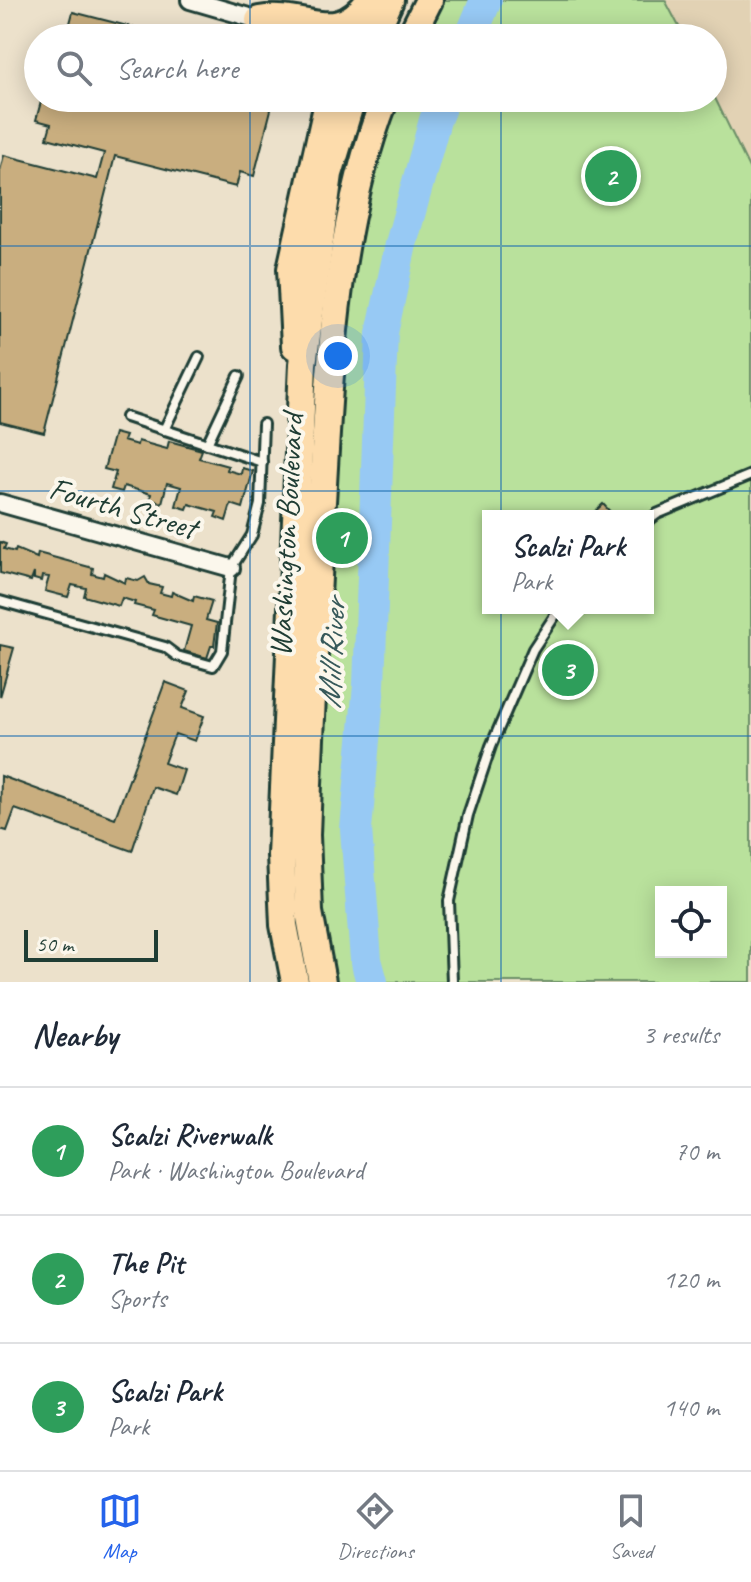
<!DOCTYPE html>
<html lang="en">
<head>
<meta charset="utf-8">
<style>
  body { margin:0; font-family:Caveat,sans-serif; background:#f2f2f3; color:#1f2937 }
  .controls { position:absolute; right:24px; bottom:24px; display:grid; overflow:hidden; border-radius:0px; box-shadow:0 4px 20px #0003 }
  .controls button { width:72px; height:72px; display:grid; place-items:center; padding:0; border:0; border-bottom:2px solid #e0e1e3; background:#fff; color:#1f2937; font:40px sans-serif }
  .scale { position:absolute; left:24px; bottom:20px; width:134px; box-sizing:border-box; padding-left:8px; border:4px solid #1f3d34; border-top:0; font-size:22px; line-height:28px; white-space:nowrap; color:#1f3d34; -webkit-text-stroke:6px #fbf7ec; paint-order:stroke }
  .you { position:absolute; left:338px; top:356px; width:28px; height:28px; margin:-20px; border:6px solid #fff; border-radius:50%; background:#1a73e8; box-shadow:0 0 0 12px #1a73e833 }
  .badge { display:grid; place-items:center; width:52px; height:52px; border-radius:50%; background:#2563eb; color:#fff; font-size:26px; font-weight:700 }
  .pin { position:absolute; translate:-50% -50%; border:4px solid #fff; box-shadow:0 2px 8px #0006 }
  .popup { position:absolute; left:482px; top:510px; width:172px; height:104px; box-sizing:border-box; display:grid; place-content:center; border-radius:0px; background:#fff; filter:drop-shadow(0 2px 6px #0005); font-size:26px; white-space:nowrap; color:#747a83 }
  .popup b { font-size:30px; color:#1f2937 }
  .popup::after { content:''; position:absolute; left:50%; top:100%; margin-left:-16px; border:16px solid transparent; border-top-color:#fff }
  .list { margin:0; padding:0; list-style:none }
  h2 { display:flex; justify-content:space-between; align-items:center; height:104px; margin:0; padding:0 32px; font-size:34px }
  h2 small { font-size:26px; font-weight:400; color:#747a83 }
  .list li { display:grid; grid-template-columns:52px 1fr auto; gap:24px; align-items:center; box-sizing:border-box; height:128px; padding:0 32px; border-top:2px solid #e0e1e3 }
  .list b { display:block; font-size:30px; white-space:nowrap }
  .list p { margin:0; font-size:26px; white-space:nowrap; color:#747a83 }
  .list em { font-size:26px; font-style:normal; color:#747a83 }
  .icon { flex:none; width:44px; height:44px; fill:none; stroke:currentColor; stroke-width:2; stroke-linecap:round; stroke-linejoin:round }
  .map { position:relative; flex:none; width:751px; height:982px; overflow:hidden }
  .search { position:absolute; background:#fff; box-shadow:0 4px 20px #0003; left:24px; right:24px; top:24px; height:88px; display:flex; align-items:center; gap:20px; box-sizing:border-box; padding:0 28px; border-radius:44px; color:#747a83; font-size:30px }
  .sheet { height:488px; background:#fff }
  nav { display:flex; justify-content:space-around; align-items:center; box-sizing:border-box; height:112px; border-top:2px solid #e0e1e3; background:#fff; font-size:22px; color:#747a83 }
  nav a { display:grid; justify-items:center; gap:4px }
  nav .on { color:#2563eb }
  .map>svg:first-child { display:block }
  .built { fill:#e2d2b4 }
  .green { fill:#b9e19c; stroke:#6c8f68; stroke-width:2; fill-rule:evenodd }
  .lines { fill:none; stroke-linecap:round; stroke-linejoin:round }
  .river { stroke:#97c9f4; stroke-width:32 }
  .building { fill:#c9ae7f; stroke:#1f3d34; stroke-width:2 }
  .lane-casing { stroke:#1f3d34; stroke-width:14 }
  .street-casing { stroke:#1f3d34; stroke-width:22 }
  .primary-casing { stroke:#1f3d34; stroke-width:32 }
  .lane { stroke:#fbf7ec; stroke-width:8 }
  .street { stroke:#fbf7ec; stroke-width:16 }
  .primary { stroke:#fddcac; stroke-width:26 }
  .grid { fill:none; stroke:#1f6fb2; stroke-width:2; stroke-opacity:0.55 }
  .labels { text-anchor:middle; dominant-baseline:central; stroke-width:8; stroke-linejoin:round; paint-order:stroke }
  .street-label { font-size:32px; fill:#1f3d34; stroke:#fbf7ec }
  .water-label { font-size:34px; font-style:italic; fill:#37595a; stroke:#fbf7ec }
</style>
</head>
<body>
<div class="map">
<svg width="751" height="982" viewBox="0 0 751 982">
  <rect width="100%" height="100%" fill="#ece1cb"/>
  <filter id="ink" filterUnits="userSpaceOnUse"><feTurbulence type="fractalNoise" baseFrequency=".0125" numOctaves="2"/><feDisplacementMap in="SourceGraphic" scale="16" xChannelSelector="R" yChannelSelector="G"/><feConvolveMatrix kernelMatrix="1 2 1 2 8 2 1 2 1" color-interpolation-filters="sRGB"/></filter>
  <g filter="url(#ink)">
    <path class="built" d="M665,0H751V172L713,94V38H685Z"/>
    <g class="green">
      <path d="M441,0H665L685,38H422Z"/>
      <path d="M713,94L751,172V982H329L315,863L335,394L364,199L397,98H713ZM488,516H648V608H488ZM661,892H721V952H661Z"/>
    </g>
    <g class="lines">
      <g class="river">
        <path d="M470,38L486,0"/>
        <path d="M372,982L366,960L356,829L369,685L382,333L401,244L435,120L444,98"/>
      </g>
    </g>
    <g class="building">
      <path d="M73,12L174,38H57L61,25L69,27Z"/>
      <path d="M42,98H274L254,176L240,172L236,187L115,156L44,433L0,422V171L4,155L97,179L104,153L47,138L51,124L36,120Z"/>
      <path d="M114,433L125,436L123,441L137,445L138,441L167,449L169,441L202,450L199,458L228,466L227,470L241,474L242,468L253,471L243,508L231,504L226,521L215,517L217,512L189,504L187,509L176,506L181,487L167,483L162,503L150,499L151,494L124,486L122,492L111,489L116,472L104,469Z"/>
      <path d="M603,504L614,516H590Z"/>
      <path d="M0,542L6,544L4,549L15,552L16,549L37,558L38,553L93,568L92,574L103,577L104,573L125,583L126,578L138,581L145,577L149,584L162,587L160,593L171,596L172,592L193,601L194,596L212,601L206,620L217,623L214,646H211L207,658L184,651L191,626L152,615L154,610L134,605L135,602L122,598L119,606L84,596L86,588L72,585L68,597L45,591L49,577L42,576L41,581L34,579V573L31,581L0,573Z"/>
      <path d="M0,645L14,648L0,697Z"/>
      <path d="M165,682L189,691L182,708L204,716L195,741L175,734L164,763L184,770L176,795L153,787L132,851L15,809L7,831L0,829L1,776L115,818Z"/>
    </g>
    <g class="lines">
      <defs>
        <g id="lane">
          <path d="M126,417L262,462"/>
          <path d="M164,430L199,357"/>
          <path d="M207,444L239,376"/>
          <path d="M648,521L657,514L751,475"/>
          <path d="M0,601L165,647L177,656L213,666L222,651L231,568L252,535L260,504L263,424"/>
          <path d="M452,982L449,901L468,815L491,746L533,649L560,608"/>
        </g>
        <g id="street">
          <path d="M190,0L259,20"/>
          <path d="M0,503L231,568"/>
        </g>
        <g id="primary">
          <path d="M259,20C308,12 334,48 370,0"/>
          <path d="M373,38L390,0"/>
          <path d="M410,38L429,0"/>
          <path d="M295,346L291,269L329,98"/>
          <path d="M295,982L284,925L281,855L303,364L329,174L352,98"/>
          <path d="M322,982L309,912L306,835C310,724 316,613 322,502C330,365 335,227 385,98"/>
        </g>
      </defs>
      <use href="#lane" class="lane-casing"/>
      <use href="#street" class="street-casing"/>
      <use href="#primary" class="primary-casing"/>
      <use href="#lane" class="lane"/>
      <use href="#street" class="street"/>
      <use href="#primary" class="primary"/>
    </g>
  </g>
  <path class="grid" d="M250,0V38M501,0V38M250,98V982M501,98V982M0,246H751M0,491H751M0,736H751"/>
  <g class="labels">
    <g class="street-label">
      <text transform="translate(123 508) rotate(16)">Fourth Street</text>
      <text transform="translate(286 535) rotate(-87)">Washington Boulevard</text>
    </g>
    <g class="water-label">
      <text transform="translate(331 654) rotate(-87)">Mill River</text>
    </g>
  </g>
</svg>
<div class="controls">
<button><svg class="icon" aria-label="locate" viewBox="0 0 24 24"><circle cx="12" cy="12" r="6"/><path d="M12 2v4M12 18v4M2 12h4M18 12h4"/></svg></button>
</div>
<div class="scale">50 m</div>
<div class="you"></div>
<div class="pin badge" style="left:342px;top:538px;background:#2e9e5b">1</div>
<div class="pin badge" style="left:611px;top:176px;background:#2e9e5b">2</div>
<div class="pin badge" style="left:568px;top:670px;background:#2e9e5b">3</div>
<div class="popup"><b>Scalzi Park</b>Park</div>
<div class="search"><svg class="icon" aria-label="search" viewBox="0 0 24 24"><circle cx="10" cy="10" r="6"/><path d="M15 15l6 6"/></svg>Search here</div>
</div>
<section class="sheet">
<h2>Nearby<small>3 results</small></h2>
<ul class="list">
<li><span class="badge" style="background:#2e9e5b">1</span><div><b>Scalzi Riverwalk</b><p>Park · Washington Boulevard</p></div><em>70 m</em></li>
<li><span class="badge" style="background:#2e9e5b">2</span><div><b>The Pit</b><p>Sports</p></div><em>120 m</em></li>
<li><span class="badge" style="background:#2e9e5b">3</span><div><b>Scalzi Park</b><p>Park</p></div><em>140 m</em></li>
</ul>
</section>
<nav>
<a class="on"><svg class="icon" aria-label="map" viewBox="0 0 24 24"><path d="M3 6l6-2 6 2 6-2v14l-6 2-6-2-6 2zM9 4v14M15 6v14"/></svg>Map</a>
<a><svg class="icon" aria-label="directions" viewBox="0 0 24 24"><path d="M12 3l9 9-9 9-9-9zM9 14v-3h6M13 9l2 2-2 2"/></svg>Directions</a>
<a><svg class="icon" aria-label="saved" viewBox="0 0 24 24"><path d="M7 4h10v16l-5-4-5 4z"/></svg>Saved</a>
</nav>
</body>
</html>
